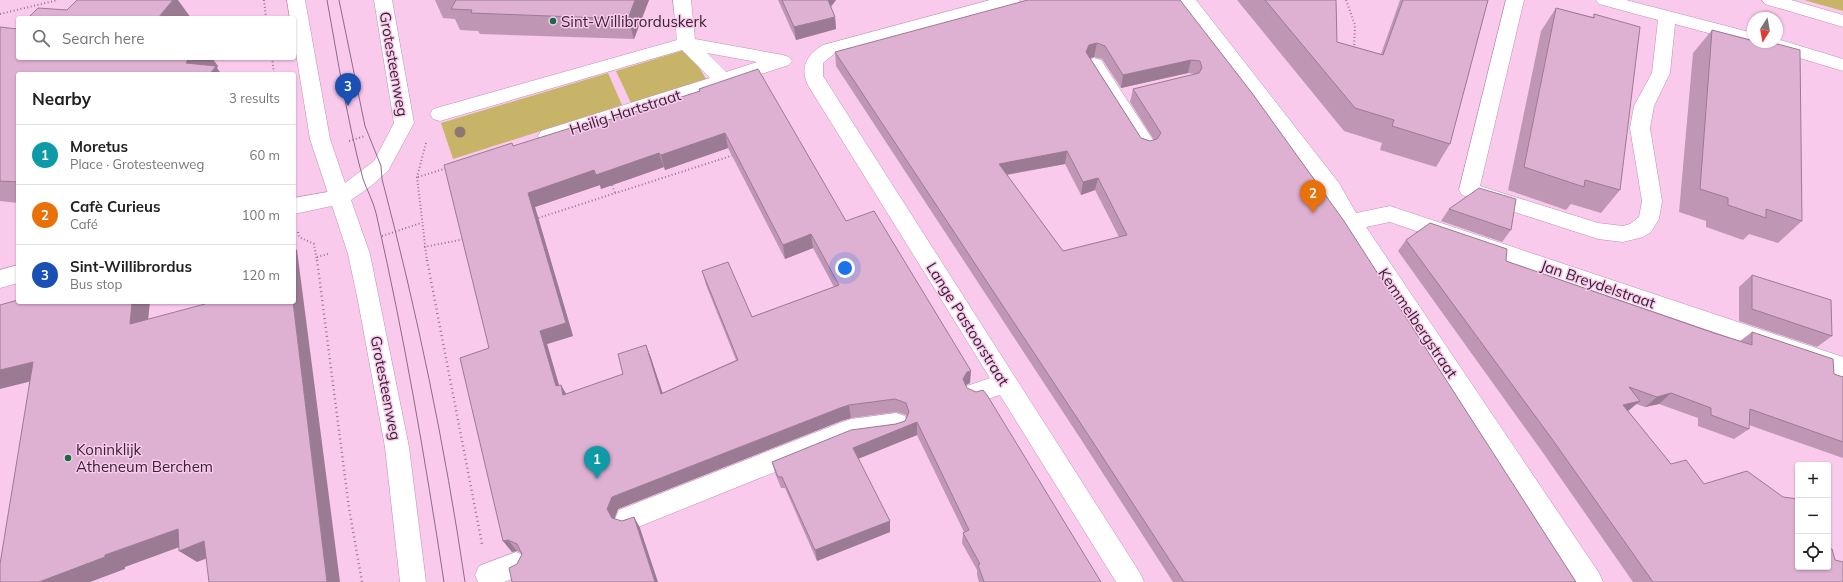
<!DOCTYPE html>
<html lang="en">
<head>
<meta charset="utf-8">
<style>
  body { margin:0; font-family:Mulish,sans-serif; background:#f6f6f6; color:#222 }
  .controls { position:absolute; right:12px; bottom:12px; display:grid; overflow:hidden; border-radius:4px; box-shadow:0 1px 3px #0004 }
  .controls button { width:36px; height:36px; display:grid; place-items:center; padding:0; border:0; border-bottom:1px solid #e0e0e0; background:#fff; color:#222; font:20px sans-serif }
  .compass { position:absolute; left:1747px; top:12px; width:36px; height:36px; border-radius:50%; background:#fff; box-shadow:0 1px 3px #0004; rotate:191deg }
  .you { position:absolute; left:845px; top:268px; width:14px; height:14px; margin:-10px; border:3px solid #fff; border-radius:50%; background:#1a73e8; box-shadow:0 0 0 6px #1a73e833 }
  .badge { display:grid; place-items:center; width:26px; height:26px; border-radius:50%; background:#7c3aed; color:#fff; font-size:13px; font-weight:700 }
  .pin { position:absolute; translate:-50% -33px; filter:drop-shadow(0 1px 2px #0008) }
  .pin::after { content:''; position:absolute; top:21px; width:14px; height:12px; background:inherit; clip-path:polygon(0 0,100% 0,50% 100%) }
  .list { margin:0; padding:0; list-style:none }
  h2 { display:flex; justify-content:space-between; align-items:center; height:52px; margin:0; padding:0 16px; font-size:17px }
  h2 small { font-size:13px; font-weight:400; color:#767676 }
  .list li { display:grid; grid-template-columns:26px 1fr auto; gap:12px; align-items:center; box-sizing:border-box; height:60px; padding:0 16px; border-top:1px solid #e0e0e0 }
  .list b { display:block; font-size:15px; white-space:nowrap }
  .list p { margin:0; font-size:13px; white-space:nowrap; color:#767676 }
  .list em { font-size:13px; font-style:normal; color:#767676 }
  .icon { flex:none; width:22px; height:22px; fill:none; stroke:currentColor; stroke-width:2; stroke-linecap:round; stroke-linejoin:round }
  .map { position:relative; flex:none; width:1843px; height:582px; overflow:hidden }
  .search { position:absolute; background:#fff; box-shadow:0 1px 3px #0004; left:16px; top:16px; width:280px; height:44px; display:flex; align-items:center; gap:10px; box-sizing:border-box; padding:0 14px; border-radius:4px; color:#767676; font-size:15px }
  .panel { position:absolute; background:#fff; box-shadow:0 1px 3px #0004; left:16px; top:72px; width:280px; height:232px; border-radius:4px }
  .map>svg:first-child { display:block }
  .green { fill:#c7b468 }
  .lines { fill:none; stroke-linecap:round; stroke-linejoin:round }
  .minor-casing { stroke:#bd90b2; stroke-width:1 }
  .major-casing { stroke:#bd90b2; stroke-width:1 }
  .path-far1 { stroke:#97768e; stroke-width:2; stroke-dasharray:1 2.5; stroke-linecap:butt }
  .path { stroke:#97768e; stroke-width:2.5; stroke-dasharray:1 3.5; stroke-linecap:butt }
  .minor { fill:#fff; fill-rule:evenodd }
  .major { fill:#fff; fill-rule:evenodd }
  .tram { stroke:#8c6c83; stroke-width:1 }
  .tree { fill:#907672 }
  .wall { fill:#bf97b5; fill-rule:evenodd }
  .shaded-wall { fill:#9b7b93 }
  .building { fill:#deb0d2; stroke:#9b7b93; fill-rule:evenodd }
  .poi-dot { fill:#156e42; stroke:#facaed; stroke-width:1.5 }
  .labels { text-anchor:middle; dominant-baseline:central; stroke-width:3; stroke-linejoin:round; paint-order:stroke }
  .poi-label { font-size:15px; fill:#362431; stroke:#facaed; text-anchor:start }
  .street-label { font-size:15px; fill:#362431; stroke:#facaed }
</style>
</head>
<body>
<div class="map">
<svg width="1843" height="582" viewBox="0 0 1843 582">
  <rect width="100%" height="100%" fill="#facaed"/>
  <g class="green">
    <path d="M1804,0H1843V11Z"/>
    <path d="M688,49L706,79L631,103L616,71Z"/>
    <path d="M608,73L622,105L453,159L441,123Z"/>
  </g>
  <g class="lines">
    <defs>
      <g id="minor">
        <path d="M673,0H691L695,39L783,55L789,57L792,61L789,65L548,143L541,141L538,136L541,131L710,78L682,50L440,121L433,119L430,114L433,109L677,40ZM707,53L757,62L726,72Z"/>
        <path d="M990,0H1020L1017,4L835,53L823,63V76L1140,573L1144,582H1116L1000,395L975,403L967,400L963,393L967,386L990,378L809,87C799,69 806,55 823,45Z"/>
        <path d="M1178,0H1196L1339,183L1356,213L1390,206L1843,357V377L1390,222L1366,227L1599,573L1603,582H1575L1344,228L1325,193Z"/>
        <path d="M1506,0H1524L1480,186L1598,223L1623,226L1630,224L1639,217L1642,201L1630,128L1634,106L1652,73L1658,20L1599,4L1596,0H1626L1753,33V42H1760L1753,45L1675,24L1670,73L1654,106L1650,128L1662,201L1659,219L1651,232L1643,237L1623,242L1598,239L1462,195L1459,190Z"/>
        <path d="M1777,39L1843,59V71L1766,48L1763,44L1764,42H1777Z"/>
        <path d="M1094,58L1101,60L1153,140L1156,145L1153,150L1146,152L1139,150L1085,64L1087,60Z"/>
        <path d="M339,190L346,193L349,198L346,203L294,214V198Z"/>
        <path d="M18,265V283L0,288V270Z"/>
        <path d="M896,413L905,416L908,424L905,432L896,435L852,441L628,531L619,528L615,519L619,510L842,422L851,419Z"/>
        <path d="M516,552L525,556L529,565L525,574L504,582H478L475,575L479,566Z"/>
      </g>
      <g id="major">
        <path d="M287,0H305L330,139L345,183L374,161L394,123L374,0H392L414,123L388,171L371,186L351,200L370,254L409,447L426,582H400L385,447L358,301L348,254L310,139L294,41V18H290Z"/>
        <path d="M1762,0H1791L1843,15V27L1765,4Z"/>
      </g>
    </defs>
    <use href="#minor" class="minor-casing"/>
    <use href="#major" class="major-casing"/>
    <g class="path-far1">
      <path d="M264,0L266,18"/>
      <path d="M1346,0L1355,25L1354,50"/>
      <path d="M0,14L58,0"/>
      <path d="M272,58L274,74"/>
      <path d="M349,141L365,136"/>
      <path d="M426,143L417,177L427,261"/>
      <path d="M418,177L447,168"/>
      <path d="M612,185L615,193"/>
      <path d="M535,219L734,155"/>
      <path d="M298,232L299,237L314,244L317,261"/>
      <path d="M382,236L421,223"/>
      <path d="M424,247L465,239"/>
      <path d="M317,257L328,254"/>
    </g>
    <g class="path">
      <path d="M317,260L349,508L362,582"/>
      <path d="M427,260L482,544"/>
    </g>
    <use href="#minor" class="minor"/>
    <use href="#major" class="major"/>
    <g class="tram">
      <path d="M327,0C338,60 347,120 363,179C367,190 373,201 376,213C404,335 425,458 444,582"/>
      <path d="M339,0L365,126L381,166L382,179C417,312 445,446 465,582"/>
    </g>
  </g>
  <circle class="tree" cx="460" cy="132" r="5.5"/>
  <g class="wall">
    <path d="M435,0H649L634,39L480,34L478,31L460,30L455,19L443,18Z"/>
    <path d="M778,0H836L831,7L835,17L836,29L796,40Z"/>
    <path d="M1180,0L1576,582H1173L1082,441L836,66L835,52ZM1094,57L1102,59L1121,88L1188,73L1196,74L1133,89L1130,102L1154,140L1150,141L1141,138L1090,58ZM1065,164L1081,195L1095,190L1119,237L1063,251L1007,175Z"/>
    <path d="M1237,0H1336L1337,42L1381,54L1400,0H1488L1450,144L1436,167L1380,150L1382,143L1344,131Z"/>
    <path d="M1556,8L1593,17L1594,14L1620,190L1601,213L1571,204L1566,210L1508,190L1541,31Z"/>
    <path d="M0,27L218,66L217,68L221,74H18V203L0,201Z"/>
    <path d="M1712,30L1749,39L1751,37L1802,221L1778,243L1749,234L1743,240L1706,227V221L1679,212L1693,53Z"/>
    <path d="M699,89L846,221L970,383L966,385L967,388L1101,582H979L977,575V570L962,543L963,533L964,532L917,435L858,459L890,521V532L817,561L785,488H781L775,473L772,462L905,421L907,417L906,415L896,412L851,418L841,421L618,509L614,519L622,521L634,517L640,528L517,564L522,554L521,553L517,551L512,552L503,541L489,348L514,146L578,129L641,110L699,92ZM728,148L785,259L813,248L834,287L752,317L702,271L706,285L736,360L662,393L651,358L646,345L623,374L566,394L559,385L547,344L573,336L535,207L600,185L601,189L664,167L665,170Z"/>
    <path d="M1449,209L1511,230L1502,242L1441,221Z"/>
    <path d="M1406,240L1506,261L1740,341L1752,332L1834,374L1843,377V458L1749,425V429L1734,439L1698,426V418L1659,404L1645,407L1636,404L1628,411L1671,464L1704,484L1835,560L1843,582H1633L1541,450L1398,251Z"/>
    <path d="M1752,275L1832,336L1817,347L1739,321V287Z"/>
  </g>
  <g class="shaded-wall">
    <path d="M173,0H178L191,18H158Z"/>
    <path d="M635,0H649L634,39L628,19Z"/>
    <path d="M827,0H836L828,10Z"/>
    <path d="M835,17L836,29L796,40L794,27Z"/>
    <path d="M1097,43L1094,57L1087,59L1086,52L1089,45Z"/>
    <path d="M189,58H212L218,66L217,68L221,74H194L186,63Z"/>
    <path d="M1191,60L1188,73L1121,88L1123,75Z"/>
    <path d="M725,133L728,148L665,170L661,155Z"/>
    <path d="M1067,151L1065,164L998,176L999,164Z"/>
    <path d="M659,153L664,167L601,189L600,185L535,207L573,336L547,344L563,399L556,386L540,331L528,193L594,170Z"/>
    <path d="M1098,178L1095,190L1081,195L1083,182Z"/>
    <path d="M811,234L813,248L785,259L783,245Z"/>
    <path d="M294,247L297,250L340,582H327L293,302H294Z"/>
    <path d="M132,302H150L146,339L130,324Z"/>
    <path d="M646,345L651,358L667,406L661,394Z"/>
    <path d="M33,362L52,376L0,389V370Z"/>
    <path d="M971,371L970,383L966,385L962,392L963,379L967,372Z"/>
    <path d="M561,385L568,397L563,395Z"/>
    <path d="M1671,393L1659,404L1645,407L1657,397Z"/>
    <path d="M1640,401L1628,411L1623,405Z"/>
    <path d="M849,405L851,418L841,421L618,509L614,520L612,518L607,509L612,497L840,408Z"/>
    <path d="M917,422V435L855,460L853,448Z"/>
    <path d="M634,517L640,528L658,582H655Z"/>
    <path d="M890,521V532L817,561L815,550Z"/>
    <path d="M178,529L196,541L125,567V569L90,582H39L105,555Z"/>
    <path d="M508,540L517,551L512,552L503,541Z"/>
    <path d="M204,541L221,553L197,562L179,551Z"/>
  </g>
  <g class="building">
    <path d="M77,0H173L158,18H28L38,8L67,10Z"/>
    <path d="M456,0H635L628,19L471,13L472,10L451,9Z"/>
    <path d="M782,0H828L835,17L794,27Z"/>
    <path d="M1028,0H1180L1252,93L1344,221L1576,582H1184L1085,430L835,52ZM1097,43L1105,46L1123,75L1191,60L1200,61L1202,68L1199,73L1133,89L1161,133L1157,139L1150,141L1141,138L1086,52L1089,45ZM1067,151L1083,182L1098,178L1127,235L1063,251L999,164Z"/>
    <path d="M1265,0H1336L1337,42L1383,55L1403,0H1488L1450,144L1392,126L1394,120L1355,108Z"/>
    <path d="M1556,8L1594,18V14L1640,27L1620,190L1585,180L1584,187L1524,167Z"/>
    <path d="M0,27L18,29V58H189L186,63L216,66L210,74H18V182L0,181Z"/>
    <path d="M1712,30L1750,40L1751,37H1753V42H1770L1800,50L1802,221L1766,209V218L1728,205V198L1700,189Z"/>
    <path d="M758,69L846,221L874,211L971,371L967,372L963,379L967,388L976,392L983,390L987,395L1101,582H984L978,565L980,564L963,533L969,530L917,422L853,448L890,521L815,550L782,477H778L772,462L851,430L896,424L905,421L909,412L906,403L895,399L849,405L840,408L612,497L607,509L612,518L622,521L634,517L655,582H512L509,568L517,564L522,554L517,544L508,540L503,541L460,358L489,348L444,165L512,143L513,146L577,126L578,129L641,110L700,91L699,89ZM725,133L783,245L811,234L839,285L752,317L728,262L702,271L738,360L661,394L646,345L618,354L623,374L563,395L561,385L556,386L540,331L566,323L528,193L594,170L596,175L659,153L661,155Z"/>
    <path d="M1479,188L1516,199L1511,230L1449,209Z"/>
    <path d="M1430,223L1507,249L1506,261L1714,333L1752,345V332L1833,359L1834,374L1843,377V442L1750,409L1749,429L1711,415V408L1671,393L1657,397L1629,387L1640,401L1623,405L1671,464L1686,460L1704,484L1747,471L1783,497L1798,499V567H1828V547L1829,549H1832L1835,560L1843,562V582H1653L1552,439L1406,240Z"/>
    <path d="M1752,275L1831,300L1832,336L1752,309Z"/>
    <path d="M18,300V302H132L130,324L205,304V302H293L327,582H209L204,541L179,551L178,529L105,555V557L39,582H0V564L33,362L0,370V305Z"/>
  </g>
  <g class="poi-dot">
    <circle cx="553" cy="21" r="4"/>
    <circle cx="68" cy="458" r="4"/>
  </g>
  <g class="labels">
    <g class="poi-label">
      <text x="561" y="21">Sint-Willibrorduskerk</text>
      <text x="76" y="449">Koninklijk<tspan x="76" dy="17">Atheneum Berchem</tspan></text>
    </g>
    <g class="street-label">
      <text transform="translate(394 64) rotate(80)">Grotesteenweg</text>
      <text transform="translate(625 112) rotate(-18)">Heilig Hartstraat</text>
      <text transform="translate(1598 284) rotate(19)">Jan Breydelstraat</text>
      <text transform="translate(1418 323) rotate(56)">Kemmelbergstraat</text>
      <text transform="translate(968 324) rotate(58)">Lange Pastoorstraat</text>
      <text transform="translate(386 388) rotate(79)">Grotesteenweg</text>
    </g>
  </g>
</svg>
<div class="controls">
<button>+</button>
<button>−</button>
<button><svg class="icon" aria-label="locate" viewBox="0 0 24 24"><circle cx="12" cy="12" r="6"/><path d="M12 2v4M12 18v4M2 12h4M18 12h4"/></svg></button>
</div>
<svg class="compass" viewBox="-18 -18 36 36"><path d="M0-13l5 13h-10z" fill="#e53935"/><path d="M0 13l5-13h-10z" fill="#767676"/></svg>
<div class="you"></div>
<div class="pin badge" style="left:597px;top:479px;background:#0f9aa8">1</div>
<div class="pin badge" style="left:1313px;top:213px;background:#e8710a">2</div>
<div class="pin badge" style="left:348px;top:106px;background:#1a4fb4">3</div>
<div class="search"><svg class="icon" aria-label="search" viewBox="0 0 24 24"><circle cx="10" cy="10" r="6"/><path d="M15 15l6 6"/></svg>Search here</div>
<section class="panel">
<h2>Nearby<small>3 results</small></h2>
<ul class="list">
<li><span class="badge" style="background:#0f9aa8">1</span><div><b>Moretus</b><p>Place · Grotesteenweg</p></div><em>60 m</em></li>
<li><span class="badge" style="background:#e8710a">2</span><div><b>Cafè Curieus</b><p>Café</p></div><em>100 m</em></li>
<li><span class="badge" style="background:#1a4fb4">3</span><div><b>Sint-Willibrordus</b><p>Bus stop</p></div><em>120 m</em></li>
</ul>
</section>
</div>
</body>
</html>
